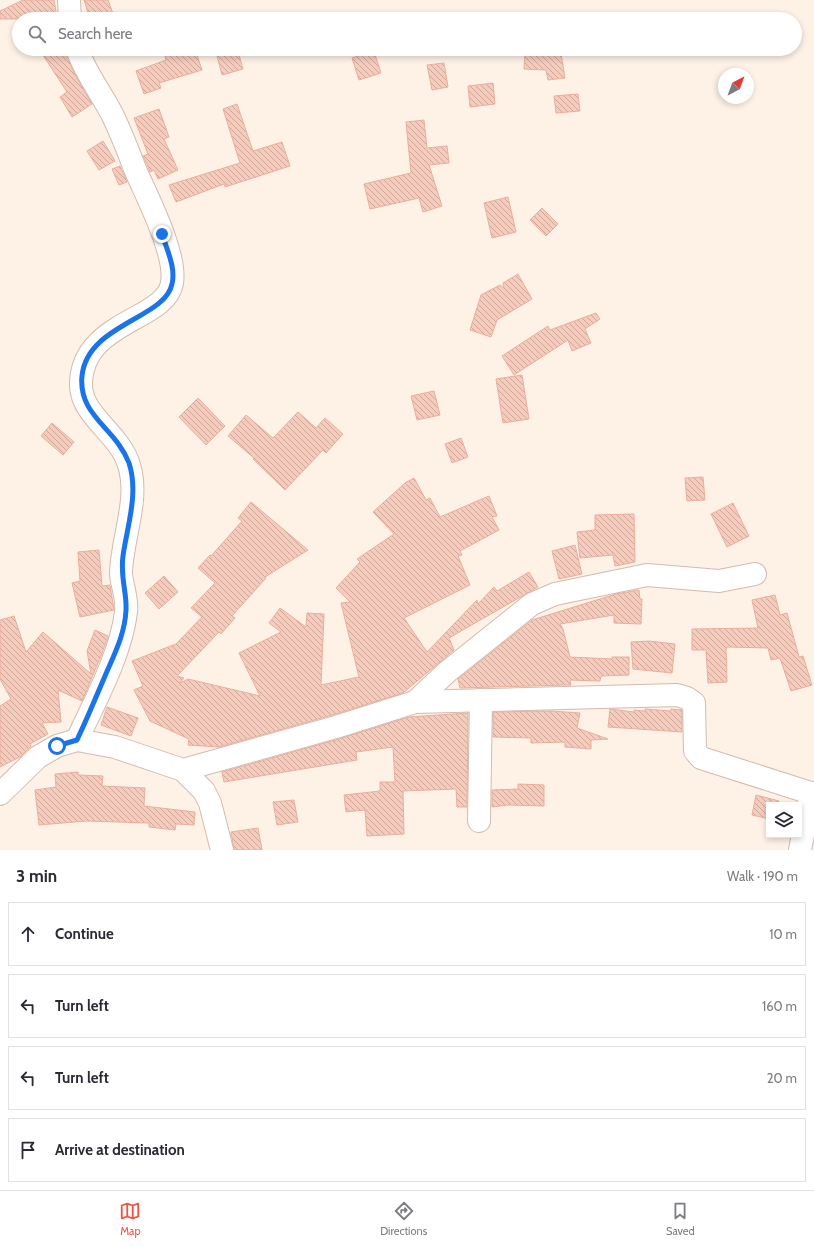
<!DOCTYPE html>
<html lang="en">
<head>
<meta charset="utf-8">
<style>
  body { margin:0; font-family:Cabin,sans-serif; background:#f7f7f7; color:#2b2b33 }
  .controls { position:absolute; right:12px; bottom:12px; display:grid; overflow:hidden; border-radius:0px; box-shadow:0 2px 6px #0003 }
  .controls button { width:36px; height:36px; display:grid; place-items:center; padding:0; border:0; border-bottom:1px solid #e1e1e2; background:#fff; color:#2b2b33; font:20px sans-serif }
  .compass { position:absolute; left:718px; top:68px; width:36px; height:36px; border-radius:50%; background:#fff; box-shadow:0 2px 6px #0003; rotate:41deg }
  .stop { position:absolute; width:12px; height:12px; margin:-9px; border:3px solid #1a73e8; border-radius:50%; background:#fff }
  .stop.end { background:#1a73e8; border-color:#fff; box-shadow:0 1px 4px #0008 }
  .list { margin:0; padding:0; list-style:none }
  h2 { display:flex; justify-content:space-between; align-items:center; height:52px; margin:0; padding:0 16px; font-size:17px }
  h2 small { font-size:13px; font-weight:400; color:#7c7c81 }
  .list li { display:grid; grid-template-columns:26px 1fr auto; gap:12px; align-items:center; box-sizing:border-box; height:64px; margin:0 8px 8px; padding:0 8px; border:1px solid #e1e1e2; border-radius:0px }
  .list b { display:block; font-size:15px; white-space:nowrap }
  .list em { font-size:13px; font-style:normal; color:#7c7c81 }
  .icon { flex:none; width:22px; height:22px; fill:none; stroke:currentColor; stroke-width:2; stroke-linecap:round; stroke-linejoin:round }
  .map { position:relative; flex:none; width:814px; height:850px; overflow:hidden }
  .search { position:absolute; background:#fff; box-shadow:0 2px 6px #0003; left:12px; right:12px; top:12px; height:44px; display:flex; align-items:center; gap:10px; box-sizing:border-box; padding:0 14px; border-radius:22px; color:#7c7c81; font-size:15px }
  .sheet { height:340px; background:#fff }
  nav { display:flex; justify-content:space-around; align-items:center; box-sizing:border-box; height:56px; border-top:1px solid #e1e1e2; background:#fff; font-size:11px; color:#7c7c81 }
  nav a { display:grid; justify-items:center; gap:2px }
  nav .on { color:#f35142 }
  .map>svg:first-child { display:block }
  .building { fill:url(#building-back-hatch); stroke:#ebae9b }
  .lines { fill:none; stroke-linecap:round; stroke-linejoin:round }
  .minor-casing { stroke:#d4baae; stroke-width:24 }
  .minor { stroke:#fff; stroke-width:22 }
  .route { stroke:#1a73e8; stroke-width:5 }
</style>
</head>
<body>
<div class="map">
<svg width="814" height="850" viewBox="0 0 814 850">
  <defs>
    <pattern id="building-back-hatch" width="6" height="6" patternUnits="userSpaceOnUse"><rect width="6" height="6" fill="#f6cbbc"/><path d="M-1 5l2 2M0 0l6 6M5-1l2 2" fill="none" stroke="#cca79b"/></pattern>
  </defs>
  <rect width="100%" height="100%" fill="#fef2e7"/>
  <g class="building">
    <path d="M23,0H54L57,17L48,19H0V11Z"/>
    <path d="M84,0H108L115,19H90Z"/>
    <path d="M39,49H65L73,71L92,104L72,117L60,97L67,92Z"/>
    <path d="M189,49H195L202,70L159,83L161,88L144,94L136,71L166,60L165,56Z"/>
    <path d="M238,51L243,69L222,75L217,56Z"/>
    <path d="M374,51L381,73L359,80L352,58Z"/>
    <path d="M525,52L561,53L565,78L548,80L546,70L524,69Z"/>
    <path d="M444,63L448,87L432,90L427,65Z"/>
    <path d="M493,83L495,104L470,107L468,86Z"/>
    <path d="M578,94L580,111L556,113L554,96Z"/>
    <path d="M237,104L253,151L282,142L290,166L225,187L224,184L176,202L169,185L240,163L223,109Z"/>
    <path d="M159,109L169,137L164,139L178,170L158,179L154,170L150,172L147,164L143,156L148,154L134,118Z"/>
    <path d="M424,120L427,148L447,146L449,163L429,165L442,206L423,212L419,198L370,209L364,184L411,173L406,122Z"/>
    <path d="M103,141L115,161L99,170L87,151Z"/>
    <path d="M120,166L127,182L119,185L112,169Z"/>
    <path d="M508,197L516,232L492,238L484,203Z"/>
    <path d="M542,208L558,224L546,236L530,220Z"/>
    <path d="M518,274L532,299L497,320L491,337L470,330L481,295L500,285L504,288L503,283Z"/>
    <path d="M596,313L600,319L585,329L591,343L572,351L568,340L514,375L502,356L548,326L550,330Z"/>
    <path d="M522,375L529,419L503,423L496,379Z"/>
    <path d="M434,391L440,415L417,420L411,396Z"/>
    <path d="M198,398L225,426L206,445L179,417Z"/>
    <path d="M298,412L316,428L325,418L343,434L326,453L323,450L285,490L253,459L254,458L228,436L246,415L273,438Z"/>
    <path d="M52,423L74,442L63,455L41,436Z"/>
    <path d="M461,438L468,457L452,463L445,444Z"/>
    <path d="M703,477L705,500L687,501L685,478Z"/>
    <path d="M414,478L426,500L430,498L440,517L489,496L497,516L492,517L499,530L460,551L462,555L458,556L470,585L404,618L427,652L477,600L478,604L494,587L497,591L529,572L538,587L449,638L454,650L403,693L332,715L219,747L188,745L189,739L150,721L134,690L143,686L132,661L176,644L202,617L191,608L215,583L198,568L210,555L211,556L242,521L238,518L251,502L308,550L265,577L266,578L232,616L235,618L221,634L219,632L177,676L184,678L180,683L188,679L260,696L239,653L281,632L269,623L280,608L306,627L307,613L324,614L321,685L359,677L341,603L350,602L336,588L360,562L357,559L394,534L373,512L405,483Z"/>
    <path d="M733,503L749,536L727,547L711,514Z"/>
    <path d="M634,514L635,562L615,566L613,555L580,558L577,532L595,530V515Z"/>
    <path d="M575,545L582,574L559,579L552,551Z"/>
    <path d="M99,550L102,586L110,585L114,610L80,617L72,583L80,581L78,552Z"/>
    <path d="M164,576L178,592L159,609L145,593Z"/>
    <path d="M639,590L640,599H642L641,624L614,623V615L560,624L563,629L570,657L612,659V657H629V675L601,676L600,681L570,680L571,685H566L460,688L458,679L532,620L616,594Z"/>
    <path d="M775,595L780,615L787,613L799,657L803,656L812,685L791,691L780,658L771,660L768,648L727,647L726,650L727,682L708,683L706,650H692V629L758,628L752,600Z"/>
    <path d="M14,616L26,652L43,632L91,674L87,651L95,630L108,636L101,656L82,701L58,690L61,722L42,723L48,734L30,744L31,746L20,757L0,767V706L11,699L0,679V620Z"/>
    <path d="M649,641L675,644L672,673L633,669L631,642Z"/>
    <path d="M107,707L138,718L131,736L101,725Z"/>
    <path d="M610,709L634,712V710L645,711V709L671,711V709L682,710V732L608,727Z"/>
    <path d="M551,711L580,713L577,728L608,739L591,740V749L565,747V742L531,743V738L493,737V712Z"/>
    <path d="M468,713L467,807H457L456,789L403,791L404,834L367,836L365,810L346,812L344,795L380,791V782H395L393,747L356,752L357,760L224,782L222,772L339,739L409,717Z"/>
    <path d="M78,772V775L103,776L102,786L145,788L144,806L195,812L194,825L176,824L175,830L149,827V823L86,821L39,825L35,790L56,787L55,774Z"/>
    <path d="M518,784L544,785V806L508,805L492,807V790L518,789Z"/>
    <path d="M756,795L779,801L778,805H769V819L752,815Z"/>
    <path d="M294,800L298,822L277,825L273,802Z"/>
    <path d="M258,828L262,850H234L231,832Z"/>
  </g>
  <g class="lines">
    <defs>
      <g id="minor">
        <path d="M69,0L70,19"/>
        <path d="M77,49C85,72 101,93 112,114C121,132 128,151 135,169C147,197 177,254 172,283C166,321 80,321 81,386C82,416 120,434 129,465C138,494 127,525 123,554C122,560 121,567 121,574C122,586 128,600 126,612C121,654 95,701 77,740"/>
        <path d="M415,702L447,672L532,604L555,594L647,575L719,581L755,574"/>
        <path d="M183,770L336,727L415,702L677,695L687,698L694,703L695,751L701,758L814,794"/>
        <path d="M0,794L38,757L57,746L77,740L115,747L183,770L204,791L210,803L222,850"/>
        <path d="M479,821L481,700"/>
        <path d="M800,850L811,793"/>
      </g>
    </defs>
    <use href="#minor" class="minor-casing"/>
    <use href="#minor" class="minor"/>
  </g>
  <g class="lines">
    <path class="route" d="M57,746L77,740C87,719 96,697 105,676C114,655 125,634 126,610C127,592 120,577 123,556C127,527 139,493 129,463C116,428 78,416 82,376C87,324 165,319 172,284C176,268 167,250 162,234"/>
  </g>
</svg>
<div class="controls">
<button><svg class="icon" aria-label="layers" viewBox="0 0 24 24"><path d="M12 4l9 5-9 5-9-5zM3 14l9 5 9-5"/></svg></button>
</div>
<svg class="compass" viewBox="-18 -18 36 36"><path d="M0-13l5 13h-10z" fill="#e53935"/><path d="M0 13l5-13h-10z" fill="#7c7c81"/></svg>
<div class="stop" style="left:57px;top:746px"></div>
<div class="stop end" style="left:162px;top:234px"></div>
<div class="search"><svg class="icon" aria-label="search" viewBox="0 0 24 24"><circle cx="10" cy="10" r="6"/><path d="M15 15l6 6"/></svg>Search here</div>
</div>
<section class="sheet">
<h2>3 min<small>Walk · 190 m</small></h2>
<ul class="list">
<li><svg class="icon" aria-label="ahead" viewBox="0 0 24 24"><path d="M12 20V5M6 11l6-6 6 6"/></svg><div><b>Continue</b></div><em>10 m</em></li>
<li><svg class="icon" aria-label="left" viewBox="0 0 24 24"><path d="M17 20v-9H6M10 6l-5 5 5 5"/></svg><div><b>Turn left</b></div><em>160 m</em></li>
<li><svg class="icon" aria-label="left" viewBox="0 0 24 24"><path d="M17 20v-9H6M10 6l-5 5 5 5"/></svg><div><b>Turn left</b></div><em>20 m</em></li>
<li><svg class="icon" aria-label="arrive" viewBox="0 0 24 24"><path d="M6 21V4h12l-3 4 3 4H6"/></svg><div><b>Arrive at destination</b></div></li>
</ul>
</section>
<nav>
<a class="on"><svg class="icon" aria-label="map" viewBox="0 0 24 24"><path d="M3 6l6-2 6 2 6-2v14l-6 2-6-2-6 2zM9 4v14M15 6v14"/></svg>Map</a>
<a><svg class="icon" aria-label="directions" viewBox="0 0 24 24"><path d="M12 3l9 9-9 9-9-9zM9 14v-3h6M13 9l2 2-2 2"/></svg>Directions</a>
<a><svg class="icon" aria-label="saved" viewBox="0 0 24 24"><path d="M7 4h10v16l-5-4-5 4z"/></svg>Saved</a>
</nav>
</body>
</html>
